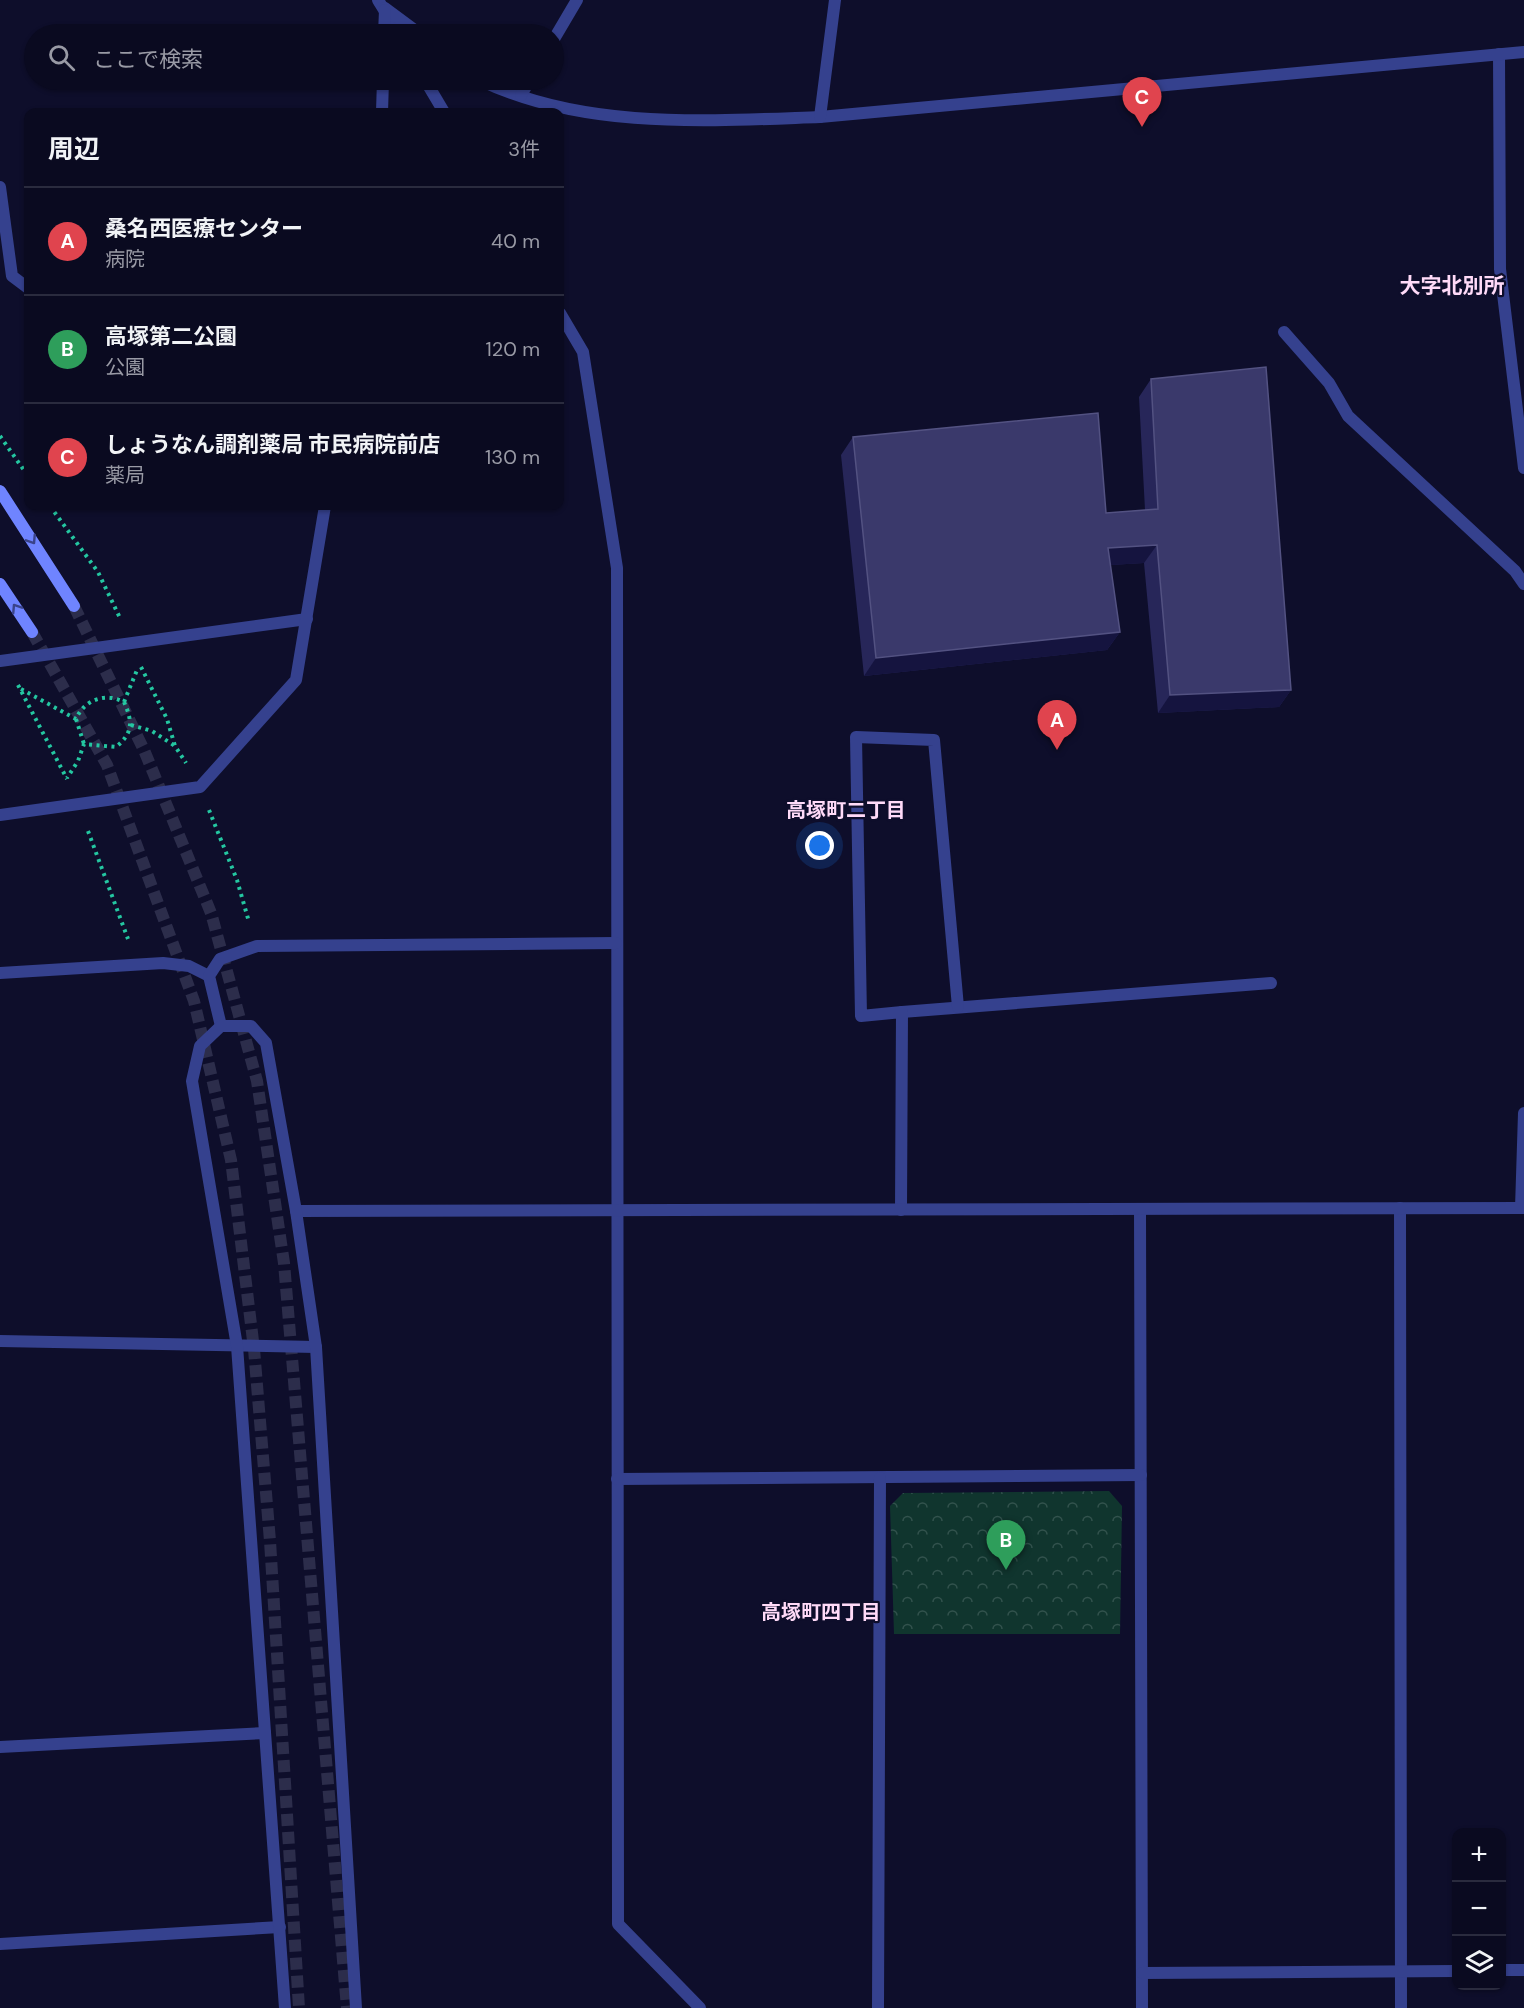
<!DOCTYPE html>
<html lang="ja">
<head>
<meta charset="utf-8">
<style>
  body { margin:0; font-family:"DM Sans","Noto Sans JP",sans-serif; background:#131329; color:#f1f3f6 }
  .controls { position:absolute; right:18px; bottom:18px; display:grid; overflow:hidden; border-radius:12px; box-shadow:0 2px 4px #0004 }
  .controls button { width:54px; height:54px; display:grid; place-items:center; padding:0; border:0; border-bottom:2px solid #2a2b3e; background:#0a0a20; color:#f1f3f6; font:30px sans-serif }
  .you { position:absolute; left:820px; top:846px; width:21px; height:21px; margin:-15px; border:4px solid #fff; border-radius:50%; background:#1a73e8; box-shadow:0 0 0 9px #1a73e833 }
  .badge { display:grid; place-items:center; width:39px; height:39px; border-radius:50%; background:#0b8043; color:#fff; font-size:20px; font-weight:700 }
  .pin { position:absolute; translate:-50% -50px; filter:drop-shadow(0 2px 3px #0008) }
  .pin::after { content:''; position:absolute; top:32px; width:21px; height:18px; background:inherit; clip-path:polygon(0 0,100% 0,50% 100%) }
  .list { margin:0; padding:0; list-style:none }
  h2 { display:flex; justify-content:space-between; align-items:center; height:78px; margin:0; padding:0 24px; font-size:26px }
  h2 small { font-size:20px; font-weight:400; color:#999aa5 }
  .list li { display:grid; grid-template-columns:39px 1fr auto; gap:18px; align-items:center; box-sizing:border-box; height:108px; padding:0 24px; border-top:2px solid #2a2b3e }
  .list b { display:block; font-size:22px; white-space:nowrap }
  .list p { margin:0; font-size:20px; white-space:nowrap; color:#999aa5 }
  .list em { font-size:20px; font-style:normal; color:#999aa5 }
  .icon { flex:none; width:33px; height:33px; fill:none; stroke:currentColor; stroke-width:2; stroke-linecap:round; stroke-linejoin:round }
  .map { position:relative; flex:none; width:1524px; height:2008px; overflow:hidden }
  .search { position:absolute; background:#0a0a20; box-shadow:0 2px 4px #0004; left:24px; top:24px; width:540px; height:66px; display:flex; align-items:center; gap:15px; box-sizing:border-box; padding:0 21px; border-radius:33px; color:#999aa5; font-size:22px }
  .panel { position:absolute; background:#0a0a20; box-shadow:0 2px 4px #0004; left:24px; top:108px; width:540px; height:402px; border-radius:12px }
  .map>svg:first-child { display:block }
  .forest { fill:url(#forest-crowns) }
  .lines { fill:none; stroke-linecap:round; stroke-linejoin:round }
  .secondary-tunnel { stroke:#2c2d4b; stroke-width:12; stroke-dasharray:12 6; stroke-linecap:butt }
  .path { stroke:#24c7a1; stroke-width:4; stroke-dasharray:3 4.5; stroke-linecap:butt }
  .lane { stroke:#35418e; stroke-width:12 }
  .street { stroke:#35418e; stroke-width:12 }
  .secondary { stroke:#6f84ff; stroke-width:12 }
  .wall { fill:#272659 }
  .shaded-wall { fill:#15143f }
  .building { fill:#3a396b; stroke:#535282; stroke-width:1.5 }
  .oneway { stroke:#3a438a }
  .labels { text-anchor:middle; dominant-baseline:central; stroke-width:4.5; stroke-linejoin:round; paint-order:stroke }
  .neighbourhood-label { font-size:20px; font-weight:bold; fill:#ffdaf8; stroke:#0e0e2b }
  .quarter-label { font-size:21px; font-weight:bold; fill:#ffdaf8; stroke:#0e0e2b }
</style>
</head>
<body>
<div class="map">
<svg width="1524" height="2008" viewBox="0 0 1524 2008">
  <defs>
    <pattern id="forest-crowns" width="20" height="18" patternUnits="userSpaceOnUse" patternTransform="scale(1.5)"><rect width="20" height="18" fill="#10352e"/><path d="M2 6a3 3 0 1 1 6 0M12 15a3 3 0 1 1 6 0" fill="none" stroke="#32524d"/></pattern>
  </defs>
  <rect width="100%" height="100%" fill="#0e0e2b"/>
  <path class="forest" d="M1109,1491L1122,1506L1120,1634H894L890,1506L903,1493Z"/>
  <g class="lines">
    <g class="secondary-tunnel">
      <path d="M74,606L144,750L211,913L257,1081L284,1263L347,2008"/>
      <path d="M32,632L107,765L194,1001L231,1160L254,1349L270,1541L299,2008"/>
    </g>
    <g class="path">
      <path d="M0,436L28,476"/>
      <path d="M50,506L98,572L120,618"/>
      <path d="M141,667L167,719L175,746L186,763"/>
      <path d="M18,685L67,779"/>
      <path d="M21,689L76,719C84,700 105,692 124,702C133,722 133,733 116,747L84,744L78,761L67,778"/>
      <path d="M124,702L137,670"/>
      <path d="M76,719L84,744"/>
      <path d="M131,725L152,731L175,746"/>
      <path d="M209,810L237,880L249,922"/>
      <path d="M88,831L128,939"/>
    </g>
    <g class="lane">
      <path d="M1284,332L1329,383L1348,416L1515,571L1524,584"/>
      <path d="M902,1012L1271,983"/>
      <path d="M901,1210L902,1012L861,1016L856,737L934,740L958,1007"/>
    </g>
    <g class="street">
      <path d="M378,0L399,34"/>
      <path d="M385,8L420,34"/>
      <path d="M384,34L385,10"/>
      <path d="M554,39L577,0"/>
      <path d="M1499,54L1500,269L1524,468"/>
      <path d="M425,80L444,112"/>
      <path d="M480,80C584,130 708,121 820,117L1524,52"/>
      <path d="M521,95L530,80"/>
      <path d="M382,112L383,80"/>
      <path d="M820,117L835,0"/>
      <path d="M0,187L12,276L28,288"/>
      <path d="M560,313L583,352L617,568L618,1924L700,2008"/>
      <path d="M0,661L307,619"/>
      <path d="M0,815L200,787L296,680L325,506"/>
      <path d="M0,973L163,963L189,966L209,976"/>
      <path d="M221,1026L209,976L220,959L257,946L616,943"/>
      <path d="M1400,1208L1401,2008"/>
      <path d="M1521,1208L1524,1113"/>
      <path d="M1140,1210L1142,2008"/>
      <path d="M296,1211L1524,1208"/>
      <path d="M0,1341L316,1347"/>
      <path d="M617,1479L1141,1475"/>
      <path d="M0,1747L265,1733"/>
      <path d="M0,1944L280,1927"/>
      <path d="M1502,1970H1524"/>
      <path d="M1142,1973L1456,1971"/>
      <path d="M285,2008L237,1346L192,1081L200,1046L221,1026H251L266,1043L296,1211L316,1347L356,2008"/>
      <path d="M878,2008L880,1478"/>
    </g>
    <g class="secondary">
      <path d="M0,491L74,606"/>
      <path d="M0,584L32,632"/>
    </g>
  </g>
  <path class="wall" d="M1151,379L1291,690L1279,707L1158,713L1144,563L1110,565L1120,632L1107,650L864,676L841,455L853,437L1106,513L1145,510L1139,397Z"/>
  <g class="shaded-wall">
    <path d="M1157,545L1144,563L1096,566L1108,548Z"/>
    <path d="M1120,632L1107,650L864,676L876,658Z"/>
    <path d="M1291,690L1279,707L1158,713L1170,695Z"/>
  </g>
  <path class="building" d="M1266,367L1291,690L1170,695L1157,545L1108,548L1120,632L876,658L853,437L1098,413L1106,513L1158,509L1151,379Z"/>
  <defs><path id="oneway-chevron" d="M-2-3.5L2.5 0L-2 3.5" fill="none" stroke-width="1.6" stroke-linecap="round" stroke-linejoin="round" transform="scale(1.5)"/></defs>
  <g class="oneway">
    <use href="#oneway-chevron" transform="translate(32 540) rotate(57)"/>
    <use href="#oneway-chevron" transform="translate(16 608) rotate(-123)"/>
  </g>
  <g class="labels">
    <g class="neighbourhood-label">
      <text x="846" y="810">高塚町二丁目</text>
      <text x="821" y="1612">高塚町四丁目</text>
    </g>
    <g class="quarter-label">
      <text x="1452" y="286">大字北別所</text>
    </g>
  </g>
</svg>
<div class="controls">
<button>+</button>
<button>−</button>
<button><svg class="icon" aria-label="layers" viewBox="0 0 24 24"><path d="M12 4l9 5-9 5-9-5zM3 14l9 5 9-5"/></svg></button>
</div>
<div class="you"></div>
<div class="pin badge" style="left:1057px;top:750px;background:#e0444e">A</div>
<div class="pin badge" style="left:1006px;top:1570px;background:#2e9e5b">B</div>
<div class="pin badge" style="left:1142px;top:127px;background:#e0444e">C</div>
<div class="search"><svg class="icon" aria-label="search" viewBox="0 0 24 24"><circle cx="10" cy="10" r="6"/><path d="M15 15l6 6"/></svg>ここで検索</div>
<section class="panel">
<h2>周辺<small>3件</small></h2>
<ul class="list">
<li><span class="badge" style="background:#e0444e">A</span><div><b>桑名西医療センター</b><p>病院</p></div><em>40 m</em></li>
<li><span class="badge" style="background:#2e9e5b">B</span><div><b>高塚第二公園</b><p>公園</p></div><em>120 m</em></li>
<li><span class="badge" style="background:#e0444e">C</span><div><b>しょうなん調剤薬局 市民病院前店</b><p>薬局</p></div><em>130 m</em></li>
</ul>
</section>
</div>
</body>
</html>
